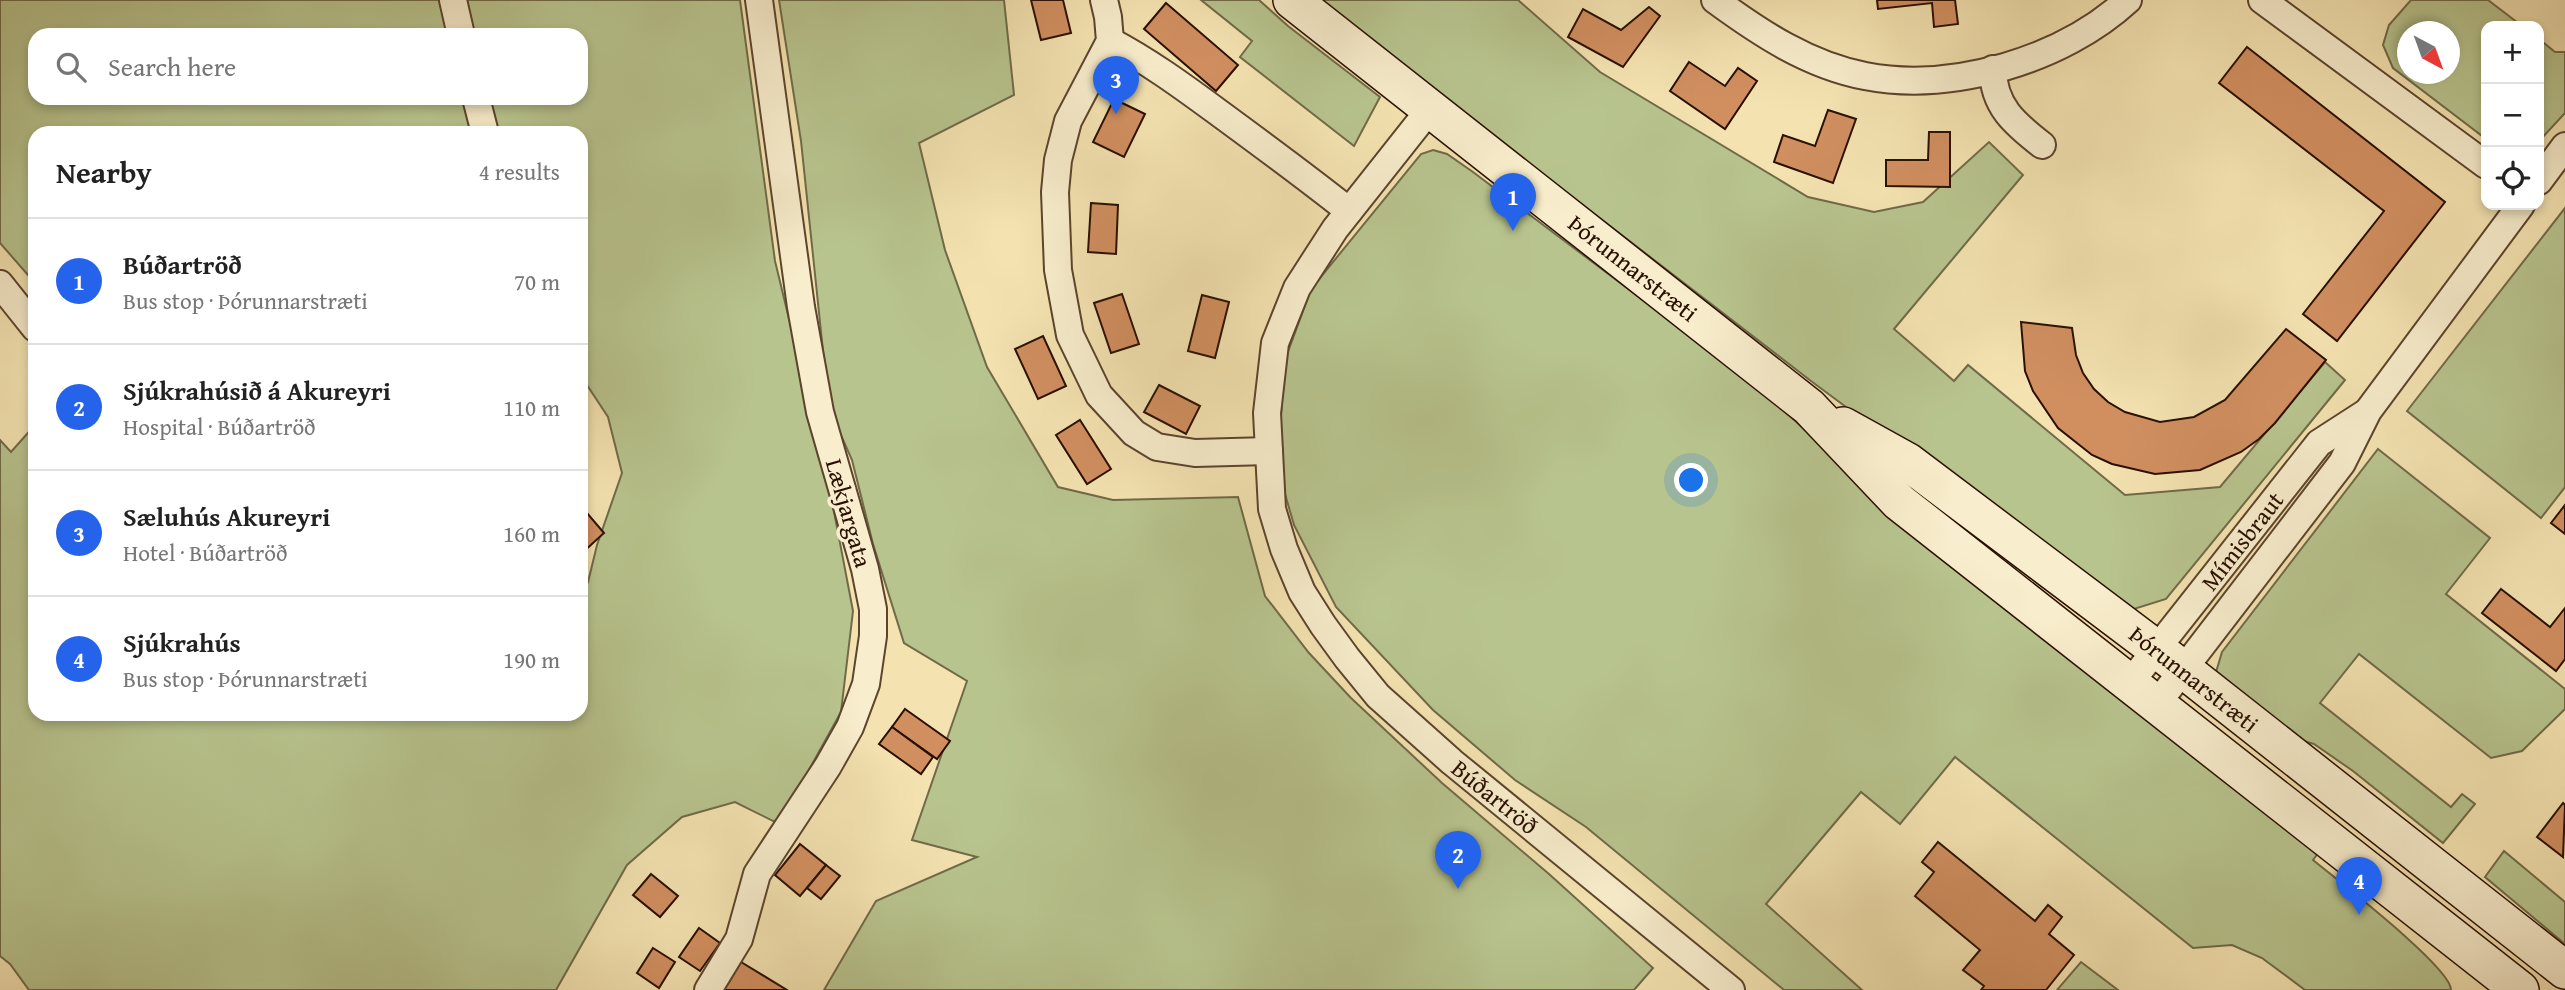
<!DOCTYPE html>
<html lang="en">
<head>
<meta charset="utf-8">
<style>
  body { margin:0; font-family:"Gentium Book Plus",serif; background:#f2f2f2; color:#222 }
  .controls { position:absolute; right:21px; top:21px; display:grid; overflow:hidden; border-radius:14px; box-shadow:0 4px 10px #0003 }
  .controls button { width:63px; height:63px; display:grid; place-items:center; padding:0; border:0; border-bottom:2px solid #e0e0e0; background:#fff; color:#222; font:35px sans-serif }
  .compass { position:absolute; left:2397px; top:21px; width:63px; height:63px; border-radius:50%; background:#fff; box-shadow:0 4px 10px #0003; rotate:139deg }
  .you { position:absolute; left:1692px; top:481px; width:24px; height:24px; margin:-18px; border:5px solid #fff; border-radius:50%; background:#1a73e8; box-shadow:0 0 0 10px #1a73e833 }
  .badge { display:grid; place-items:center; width:46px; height:46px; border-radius:50%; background:#2563eb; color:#fff; font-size:23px; font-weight:700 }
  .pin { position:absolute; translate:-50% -58px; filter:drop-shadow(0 2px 4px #0008) }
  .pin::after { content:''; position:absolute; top:37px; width:24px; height:21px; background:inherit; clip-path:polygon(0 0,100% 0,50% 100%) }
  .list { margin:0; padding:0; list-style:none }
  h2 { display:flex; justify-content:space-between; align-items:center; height:91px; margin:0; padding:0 28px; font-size:30px }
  h2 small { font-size:23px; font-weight:400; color:#767676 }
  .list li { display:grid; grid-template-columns:46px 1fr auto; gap:21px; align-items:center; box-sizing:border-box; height:126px; padding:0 28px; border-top:2px solid #e0e0e0 }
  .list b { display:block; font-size:26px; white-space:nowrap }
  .list p { margin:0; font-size:23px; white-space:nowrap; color:#767676 }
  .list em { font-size:23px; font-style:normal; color:#767676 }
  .icon { flex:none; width:38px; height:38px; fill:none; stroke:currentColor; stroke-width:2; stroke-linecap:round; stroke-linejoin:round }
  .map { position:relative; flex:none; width:2565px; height:990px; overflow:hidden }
  .search { position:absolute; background:#fff; box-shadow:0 4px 10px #0003; left:28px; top:28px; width:560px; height:77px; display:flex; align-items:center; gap:18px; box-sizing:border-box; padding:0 24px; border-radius:21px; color:#767676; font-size:26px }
  .panel { position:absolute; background:#fff; box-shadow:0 4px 10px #0003; left:28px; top:126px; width:560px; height:595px; border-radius:21px }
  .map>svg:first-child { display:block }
  .green { fill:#b8c48e; stroke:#706a48; stroke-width:2; fill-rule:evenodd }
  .building { fill:#d18f60; stroke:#290f01; stroke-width:2 }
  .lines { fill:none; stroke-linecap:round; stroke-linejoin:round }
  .street-casing { stroke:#5c442d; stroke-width:30 }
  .secondary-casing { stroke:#290f01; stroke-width:40 }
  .street { stroke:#f8edcc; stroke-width:26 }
  .secondary { stroke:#f8edcc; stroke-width:37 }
  .labels { text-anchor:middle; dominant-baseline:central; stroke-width:7; stroke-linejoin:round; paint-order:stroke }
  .street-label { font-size:24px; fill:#290f01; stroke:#f8edcc }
</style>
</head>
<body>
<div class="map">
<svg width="2565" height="990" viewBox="0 0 2565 990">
  <rect width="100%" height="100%" fill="#f4e3b1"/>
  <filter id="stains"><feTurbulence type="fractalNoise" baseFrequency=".00286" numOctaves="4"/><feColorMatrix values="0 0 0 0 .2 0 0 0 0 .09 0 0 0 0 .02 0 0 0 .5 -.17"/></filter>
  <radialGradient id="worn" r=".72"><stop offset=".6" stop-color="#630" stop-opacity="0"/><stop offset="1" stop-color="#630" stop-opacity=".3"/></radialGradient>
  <g class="green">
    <path d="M0,0H439L448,35H35V98H464L473,133H35V283L0,243Z"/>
    <path d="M466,0H740L775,261L828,480L853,611L841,712L779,824L735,802L682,817L627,865L556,990H29L10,964L0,956V440L11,452L35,425V714H581V593L588,582L597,545L622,473L608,417L581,376V133H496L488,98H581V35H474Z"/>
    <path d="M779,0H1004L1014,95L919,143L945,250L987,367L1058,487L1113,500L1238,497L1265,596L1309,653L1351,698L1442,783L1549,874L1653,968L1634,990H824L876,901L977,857L912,840L967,681L904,643L873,544L852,460L829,408L801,141Z"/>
    <path d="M1201,0H1259L1288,26L1380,97L1354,146L1240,57L1252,41Z"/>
    <path d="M1317,0H1518L1600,72L1808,197L1874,212L1923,202L1989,142L2023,175L1894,329L1954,381L1968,365L2125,495L2220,487L2325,362L2345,380L2166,599L2134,609L2094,591L1811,381Z"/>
    <path d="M2411,0H2488L2522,26H2486V139L2393,68L2383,45L2389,25ZM2408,32H2450V74H2408Z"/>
    <path d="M2539,39L2555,52H2565V113L2539,141Z"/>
    <path d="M1433,150L1447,154L1473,172L1761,389L1876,496L2319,852L2313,860C2336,879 2452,968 2451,990H2305L2262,958L2232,945L2193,948L1955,757L1900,824L1861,792L1766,904L1862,990H1784L1586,827L1515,780L1433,710L1336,607L1294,525L1285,494L1279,445L1285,360L1311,289L1421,154Z"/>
    <path d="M2565,208V487L2541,518L2407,411Z"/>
    <path d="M2378,449L2490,538L2446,594L2565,689V709L2522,751L2491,758L2359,654L2320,703L2451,807L2462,794L2475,804L2443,843L2353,771L2314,744L2280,734L2214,679L2222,652Z"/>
    <path d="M2504,851L2565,902V944L2485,877Z"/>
    <path d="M2081,962L2118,990H2057Z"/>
  </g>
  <g class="building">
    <path d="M1031,0H1063L1071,33L1041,40Z"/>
    <path d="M1877,0H1955L1958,24L1934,27L1932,3L1878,9Z"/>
    <path d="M1166,3L1238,65L1216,91L1144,29Z"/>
    <path d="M1649,7L1660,16L1623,67L1568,37L1583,9L1621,30Z"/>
    <path d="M2247,47L2445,202L2337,341L2303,314L2384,211L2219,83Z"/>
    <path d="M1689,62L1725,86L1738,68L1757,81L1725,129L1670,91Z"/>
    <path d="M1114,99L1145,114L1124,157L1093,142Z"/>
    <path d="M1828,110L1856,119L1833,183L1774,162L1783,135L1815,146Z"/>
    <path d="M1929,132H1950V187L1886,186V160H1928Z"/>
    <path d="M1091,203L1118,205L1116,254L1088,252Z"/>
    <path d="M1122,294L1139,344L1111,353L1094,303Z"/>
    <path d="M1202,295L1229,302L1215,358L1188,351Z"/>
    <path d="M2021,322L2072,328L2076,355L2083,373L2094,389L2108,402L2125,412L2160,422L2194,417L2225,400L2286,329L2326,360L2275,423L2259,439L2241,452L2200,470L2155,474L2112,464L2092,455L2058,428L2033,391L2025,371Z"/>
    <path d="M1043,336L1066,386L1038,399L1015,349Z"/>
    <path d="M1159,385L1200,406L1186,434L1144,412Z"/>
    <path d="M1080,420L1111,469L1087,484L1056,435Z"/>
    <path d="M2565,505V534L2551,523Z"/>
    <path d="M581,506L604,533L581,554Z"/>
    <path d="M2501,589L2550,627L2565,608V659L2556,671L2482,613Z"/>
    <path d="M905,709L950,741L937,759L892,727Z"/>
    <path d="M892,727L933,757L921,774L879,744Z"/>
    <path d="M2563,803L2565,805L2563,857L2537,837Z"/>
    <path d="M1938,842L2035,921L2048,905L2062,917L2049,934L2074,955L2046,990H1981L1984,986L1963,970L1980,950L1915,896L1934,872L1922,862Z"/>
    <path d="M800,844L826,865L800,896L775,875Z"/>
    <path d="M826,865L840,876L821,899L807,888Z"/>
    <path d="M651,874L678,896L660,917L633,895Z"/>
    <path d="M699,928L720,943L700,971L679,957Z"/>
    <path d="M653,948L675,962L659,988L637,973Z"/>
    <path d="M741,962L787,990H724Z"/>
  </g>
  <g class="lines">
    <defs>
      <g id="street">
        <path d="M453,0L461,35"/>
        <path d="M1104,0L1108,17L1110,41L1068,121L1058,160L1055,192L1058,270L1070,335L1099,395L1134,433L1157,447L1195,453L1269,451"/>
        <path d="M1715,0C1760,33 1808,65 1865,76C1952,93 2063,60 2128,0"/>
        <path d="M2262,0L2486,165"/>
        <path d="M1110,41C1148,61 1181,85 1215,110C1260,143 1305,176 1349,211"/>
        <path d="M1993,69C1993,106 2015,124 2042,145"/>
        <path d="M476,98L485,133"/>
        <path d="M1430,109L1335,229L1297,288L1275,343L1267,413L1272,509L1284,549L1302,592L1323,625L1347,658L1378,696L1452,762L1731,990"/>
        <path d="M2539,181L2565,146"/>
        <path d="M0,284L35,328"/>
        <path d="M2129,684L2319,443L2367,412"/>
        <path d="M2156,705L2342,463L2368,411L2521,205"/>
        <path d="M708,990L739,939L757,874L828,766L850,727L866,684L873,636V609L865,569L820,412L801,307L759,0"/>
      </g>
      <g id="secondary">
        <path d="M1292,0L1809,407L1899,502L2520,990"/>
        <path d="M1843,426L1908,462L2184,670L2565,970"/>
      </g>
    </defs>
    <use href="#street" class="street-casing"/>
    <use href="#secondary" class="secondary-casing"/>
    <use href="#street" class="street"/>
    <use href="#secondary" class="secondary"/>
  </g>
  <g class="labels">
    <g class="street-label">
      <text transform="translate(1633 268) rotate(38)">Þórunnarstræti</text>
      <text transform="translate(849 513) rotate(74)">Lækjargata</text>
      <text transform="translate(2242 541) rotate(-52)">Mímisbraut</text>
      <text transform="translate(2194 679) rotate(38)">Þórunnarstræti</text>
      <text transform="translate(1495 797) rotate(39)">Búðartröð</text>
    </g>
  </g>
  <rect width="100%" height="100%" filter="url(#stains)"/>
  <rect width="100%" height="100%" fill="url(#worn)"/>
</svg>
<div class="controls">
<button>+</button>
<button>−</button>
<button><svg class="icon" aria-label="locate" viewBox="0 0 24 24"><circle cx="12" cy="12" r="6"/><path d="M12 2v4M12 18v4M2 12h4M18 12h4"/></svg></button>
</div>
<svg class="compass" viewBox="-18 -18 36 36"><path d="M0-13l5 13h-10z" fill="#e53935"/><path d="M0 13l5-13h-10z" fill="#767676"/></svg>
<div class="you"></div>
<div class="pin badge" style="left:1513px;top:231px">1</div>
<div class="pin badge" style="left:1458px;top:889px">2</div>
<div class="pin badge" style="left:1116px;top:114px">3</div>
<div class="pin badge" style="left:2359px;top:915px">4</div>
<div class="search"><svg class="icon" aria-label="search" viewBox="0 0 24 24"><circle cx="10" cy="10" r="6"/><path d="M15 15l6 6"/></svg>Search here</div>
<section class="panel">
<h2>Nearby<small>4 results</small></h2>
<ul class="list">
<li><span class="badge">1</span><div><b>Búðartröð</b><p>Bus stop · Þórunnarstræti</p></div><em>70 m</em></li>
<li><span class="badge">2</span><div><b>Sjúkrahúsið á Akureyri</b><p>Hospital · Búðartröð</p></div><em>110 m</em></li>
<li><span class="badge">3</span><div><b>Sæluhús Akureyri</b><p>Hotel · Búðartröð</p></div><em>160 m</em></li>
<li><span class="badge">4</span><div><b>Sjúkrahús</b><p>Bus stop · Þórunnarstræti</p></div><em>190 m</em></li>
</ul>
</section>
</div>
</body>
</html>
